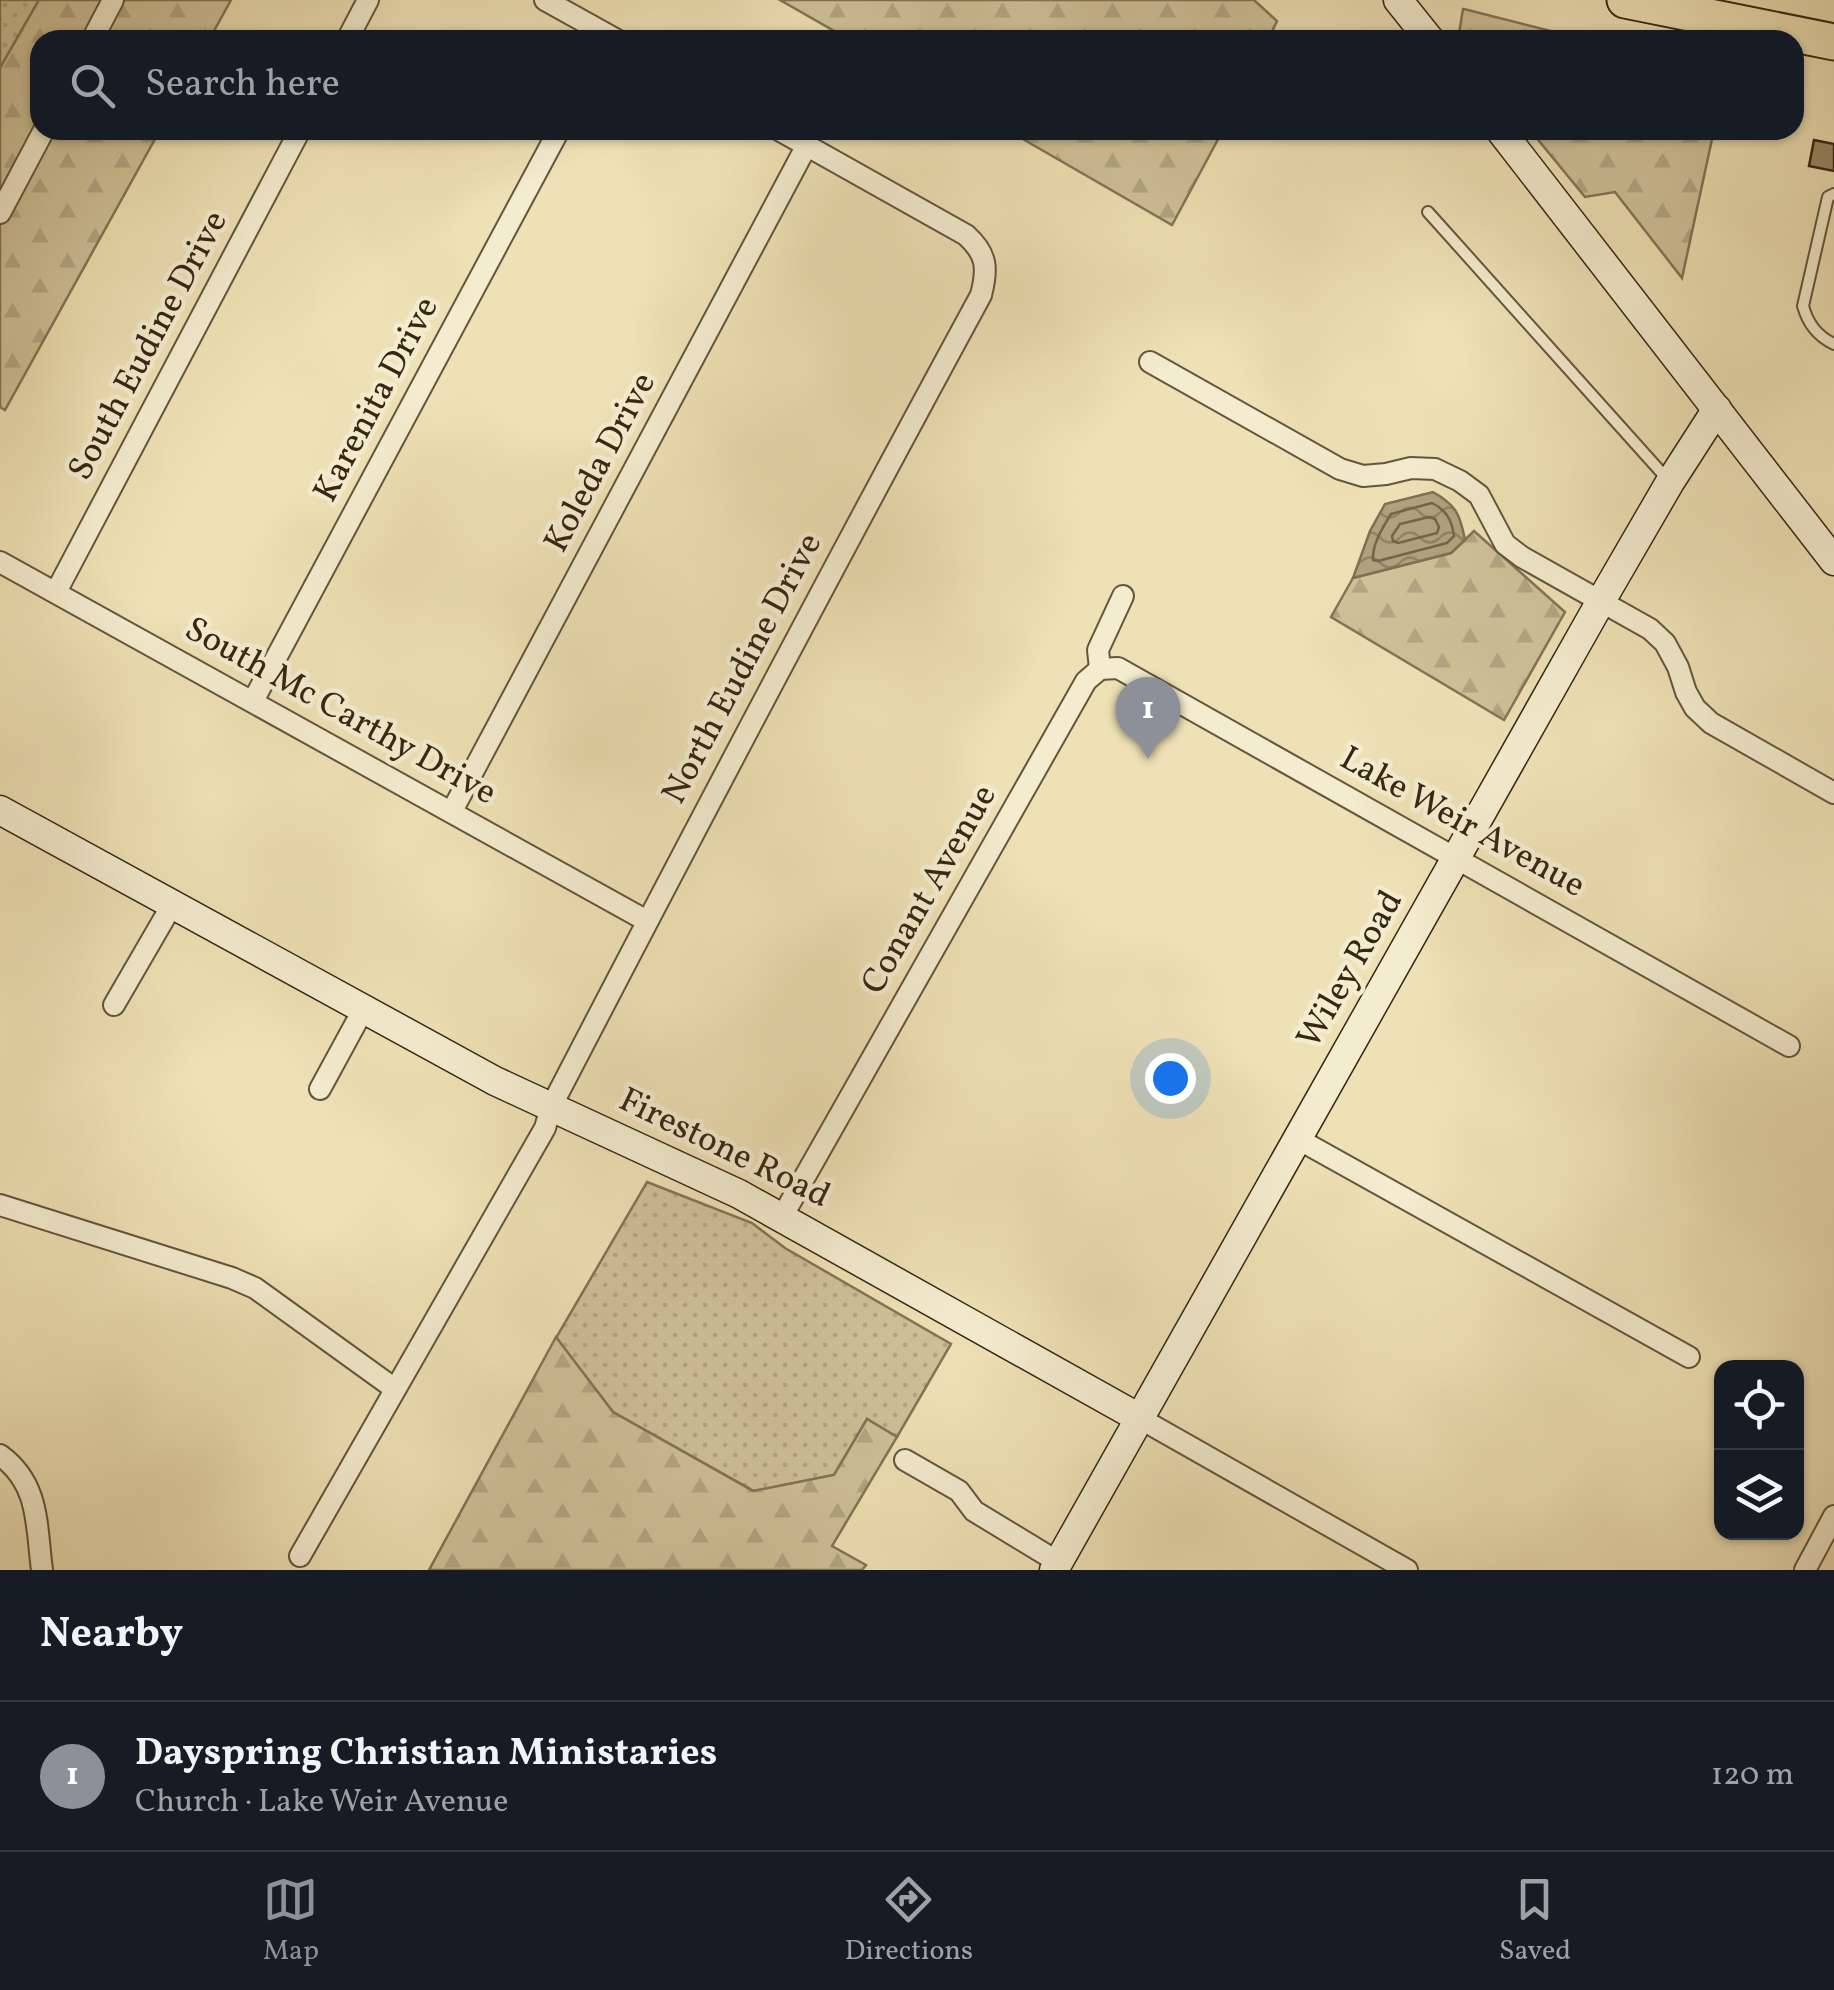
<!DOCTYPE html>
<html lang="en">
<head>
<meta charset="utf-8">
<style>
  body { margin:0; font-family:Vollkorn,serif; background:#20242c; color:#f1f3f6 }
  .controls { position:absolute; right:30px; bottom:30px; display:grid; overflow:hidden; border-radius:20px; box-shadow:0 2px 8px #0004 }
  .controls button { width:90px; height:90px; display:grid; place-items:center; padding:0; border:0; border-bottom:2px solid #363941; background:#171b24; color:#f1f3f6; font:50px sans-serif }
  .you { position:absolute; left:1170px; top:1078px; width:35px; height:35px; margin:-25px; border:8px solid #fff; border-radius:50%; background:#1a73e8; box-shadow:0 0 0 15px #1a73e833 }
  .badge { display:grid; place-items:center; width:65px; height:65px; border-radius:50%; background:#8c9099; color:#fff; font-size:32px; font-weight:700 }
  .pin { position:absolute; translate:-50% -82px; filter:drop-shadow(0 2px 5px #0008) }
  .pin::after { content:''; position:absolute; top:52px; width:35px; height:30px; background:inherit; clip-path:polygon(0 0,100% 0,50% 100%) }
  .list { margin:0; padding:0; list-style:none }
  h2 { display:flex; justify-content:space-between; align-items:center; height:130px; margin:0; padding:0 40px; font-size:42px }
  h2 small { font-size:32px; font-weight:400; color:#9ea1a6 }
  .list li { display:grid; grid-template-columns:65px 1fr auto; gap:30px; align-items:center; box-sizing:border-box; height:150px; padding:0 40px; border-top:2px solid #363941 }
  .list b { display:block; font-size:38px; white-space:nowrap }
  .list p { margin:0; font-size:32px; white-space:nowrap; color:#9ea1a6 }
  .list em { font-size:32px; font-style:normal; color:#9ea1a6 }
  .icon { flex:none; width:55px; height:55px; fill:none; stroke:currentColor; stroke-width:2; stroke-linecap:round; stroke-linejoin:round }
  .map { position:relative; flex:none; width:1834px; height:1570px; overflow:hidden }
  .search { position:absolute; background:#171b24; box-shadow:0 2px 8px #0004; left:30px; right:30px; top:30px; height:110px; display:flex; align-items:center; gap:25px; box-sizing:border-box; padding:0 35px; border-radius:30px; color:#9ea1a6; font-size:38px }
  .sheet { height:280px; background:#171b24 }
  nav { display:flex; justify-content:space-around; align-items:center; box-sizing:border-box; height:140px; border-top:2px solid #363941; background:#171b24; font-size:28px; color:#9ea1a6 }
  nav a { display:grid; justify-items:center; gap:5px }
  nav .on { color:#8c9099 }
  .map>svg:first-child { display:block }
  .grass { fill:url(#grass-dots); stroke:#837456; stroke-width:2.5 }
  .forest { fill:url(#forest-firs); stroke:#837456; stroke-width:2.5 }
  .water { fill:url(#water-waves); stroke:#807053; stroke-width:2.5 }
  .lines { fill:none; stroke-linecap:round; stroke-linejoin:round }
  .shore { stroke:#746448; stroke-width:2.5 }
  .building { fill:#968767; stroke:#372613; stroke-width:2.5 }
  .lane-casing { stroke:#65553c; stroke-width:14 }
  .street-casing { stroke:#65553c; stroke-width:24 }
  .secondary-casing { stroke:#372613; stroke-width:31 }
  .highway-casing { stroke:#372613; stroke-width:39 }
  .lane { stroke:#f4eccf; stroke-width:10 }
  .street { stroke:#f4eccf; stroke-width:20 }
  .secondary { stroke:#f4eccf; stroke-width:28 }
  .highway { stroke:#eee1b5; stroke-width:35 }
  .labels { text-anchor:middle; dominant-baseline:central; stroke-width:9; stroke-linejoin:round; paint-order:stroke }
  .street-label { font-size:35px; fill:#372613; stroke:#f4eccf }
</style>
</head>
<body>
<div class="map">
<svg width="1834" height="1570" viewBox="0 0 1834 1570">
  <defs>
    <pattern id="grass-dots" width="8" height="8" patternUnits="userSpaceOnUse" patternTransform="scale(2.5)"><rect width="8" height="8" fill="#cfc199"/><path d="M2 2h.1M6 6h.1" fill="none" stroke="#b2a683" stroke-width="1.8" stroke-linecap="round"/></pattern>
    <pattern id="forest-firs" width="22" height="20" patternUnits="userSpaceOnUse" patternTransform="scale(2.5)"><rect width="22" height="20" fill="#cfc199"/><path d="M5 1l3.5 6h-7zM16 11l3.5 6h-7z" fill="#b2a683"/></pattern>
    <pattern id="water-waves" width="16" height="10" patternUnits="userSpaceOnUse" patternTransform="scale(2.5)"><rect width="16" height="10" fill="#b0a17e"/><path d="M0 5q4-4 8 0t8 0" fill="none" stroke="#908366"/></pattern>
  </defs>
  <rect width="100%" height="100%" fill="#eee1b5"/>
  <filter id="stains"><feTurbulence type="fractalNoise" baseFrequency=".002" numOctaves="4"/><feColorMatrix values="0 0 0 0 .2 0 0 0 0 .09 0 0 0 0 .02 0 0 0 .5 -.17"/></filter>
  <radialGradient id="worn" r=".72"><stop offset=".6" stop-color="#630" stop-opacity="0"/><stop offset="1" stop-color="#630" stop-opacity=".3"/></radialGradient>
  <g class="grass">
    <path d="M0,0H39L0,68Z"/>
    <path d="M647,1182L752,1223L785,1248L951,1344L897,1437L867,1419L834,1475L754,1491L613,1412L556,1338Z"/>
  </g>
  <g class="forest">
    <path d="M39,0H231L209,40H40V130H160L5,410L0,407V68Z"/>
    <path d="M780,0H1254L1277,21L1268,40H850Z"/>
    <path d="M1463,9H1464L1586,40H1458Z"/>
    <path d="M1007,130H1223L1172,225Z"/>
    <path d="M1530,130H1714L1682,278L1615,192L1585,197Z"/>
    <path d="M1474,531L1565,612L1504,720L1331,617L1353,578L1451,553Z"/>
    <path d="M556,1337L613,1412L753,1491L834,1475L867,1419L897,1437L832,1546L866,1565L862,1570H429Z"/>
  </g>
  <path class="water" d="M1433,492C1456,505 1460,514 1465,540L1451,553L1353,578L1370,531L1385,504Z"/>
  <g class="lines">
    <g class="shore">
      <path d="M1432,503C1446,510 1452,520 1454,536L1447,543L1378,561L1373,560C1372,544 1383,527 1391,514Z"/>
      <path d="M1429,517L1435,519L1439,527L1437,533L1398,543L1393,541L1392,536L1400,524Z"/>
    </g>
  </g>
  <path class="building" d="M1814,140L1834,144V171L1809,166Z"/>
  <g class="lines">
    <defs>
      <g id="lane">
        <path d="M1834,194L1828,197L1803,306C1808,324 1817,336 1834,344"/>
        <path d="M1428,212L1669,481"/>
      </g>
      <g id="street">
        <path d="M545,0L617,40"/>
        <path d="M92,40L113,0"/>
        <path d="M347,40L368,0"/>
        <path d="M0,213L44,130"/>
        <path d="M1150,362L1340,469L1363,476L1386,474L1411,468L1435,469L1460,481L1479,495L1505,544L1522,557L1650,629L1665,643L1678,667L1686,692L1695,708L1711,723L1834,793"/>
        <path d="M0,562L647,921"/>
        <path d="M56,592L300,130"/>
        <path d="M1100,669L1118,668L1789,1046"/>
        <path d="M1100,669L1098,650L1123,596"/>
        <path d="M253,701L559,130"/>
        <path d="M452,811L807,145"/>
        <path d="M114,1005L172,905"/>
        <path d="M320,1089L363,1010"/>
        <path d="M1298,1139L1689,1357"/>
        <path d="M0,1205L232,1278L255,1288L395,1389"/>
        <path d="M782,1217L1086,681L1100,669"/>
        <path d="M1141,1419L1407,1570"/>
        <path d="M0,1455C40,1484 36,1525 42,1570"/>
        <path d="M905,1460L959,1491L974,1511L1058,1562"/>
        <path d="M300,1556L545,1128L551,1107C692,835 835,564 981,295C988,268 987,254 966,235L779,130"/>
        <path d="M1805,1570L1834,1516"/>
      </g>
      <g id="secondary">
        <path d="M1398,0L1430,40"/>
        <path d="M1500,130L1834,561"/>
        <path d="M0,810L495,1081L739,1194L1141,1419"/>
        <path d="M1054,1570L1601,601L1670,482L1717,409"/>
      </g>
      <path id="highway" d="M1625,0L1834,42"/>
    </defs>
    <use href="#lane" class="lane-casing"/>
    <use href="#street" class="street-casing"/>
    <use href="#secondary" class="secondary-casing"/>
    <use href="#highway" class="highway-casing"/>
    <use href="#lane" class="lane"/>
    <use href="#street" class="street"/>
    <use href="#secondary" class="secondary"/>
    <use href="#highway" class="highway"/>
  </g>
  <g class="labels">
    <g class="street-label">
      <text transform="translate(149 346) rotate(-62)">South Eudine Drive</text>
      <text transform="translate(377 400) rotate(-62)">Karenita Drive</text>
      <text transform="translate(601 463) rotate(-62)">Koleda Drive</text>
      <text transform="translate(743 669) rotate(-62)">North Eudine Drive</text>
      <text transform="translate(340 712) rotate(29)">South Mc Carthy Drive</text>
      <text transform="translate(1462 823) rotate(29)">Lake Weir Avenue</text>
      <text transform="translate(930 890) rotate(-60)">Conant Avenue</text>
      <text transform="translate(1351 970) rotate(-60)">Wiley Road</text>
      <text transform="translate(724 1149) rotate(26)">Firestone Road</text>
    </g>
  </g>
  <rect width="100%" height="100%" filter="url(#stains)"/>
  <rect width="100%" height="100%" fill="url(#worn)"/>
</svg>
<div class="controls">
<button><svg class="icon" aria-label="locate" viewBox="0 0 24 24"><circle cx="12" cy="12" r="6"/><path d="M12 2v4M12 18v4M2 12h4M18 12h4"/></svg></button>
<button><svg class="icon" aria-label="layers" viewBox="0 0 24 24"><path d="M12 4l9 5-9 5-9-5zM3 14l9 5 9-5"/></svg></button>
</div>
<div class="you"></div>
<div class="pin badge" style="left:1148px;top:759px">1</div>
<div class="search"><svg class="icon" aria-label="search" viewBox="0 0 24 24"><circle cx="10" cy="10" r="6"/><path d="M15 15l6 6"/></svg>Search here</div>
</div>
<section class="sheet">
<h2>Nearby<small></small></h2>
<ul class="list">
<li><span class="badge">1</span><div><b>Dayspring Christian Ministaries</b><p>Church · Lake Weir Avenue</p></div><em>120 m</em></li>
</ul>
</section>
<nav>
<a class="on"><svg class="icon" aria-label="map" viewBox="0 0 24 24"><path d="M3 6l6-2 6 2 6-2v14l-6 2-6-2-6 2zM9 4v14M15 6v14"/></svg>Map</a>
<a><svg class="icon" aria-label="directions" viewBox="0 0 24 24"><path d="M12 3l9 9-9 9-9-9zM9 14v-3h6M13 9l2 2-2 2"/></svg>Directions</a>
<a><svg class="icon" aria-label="saved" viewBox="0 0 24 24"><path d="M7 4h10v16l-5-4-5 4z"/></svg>Saved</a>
</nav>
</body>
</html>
